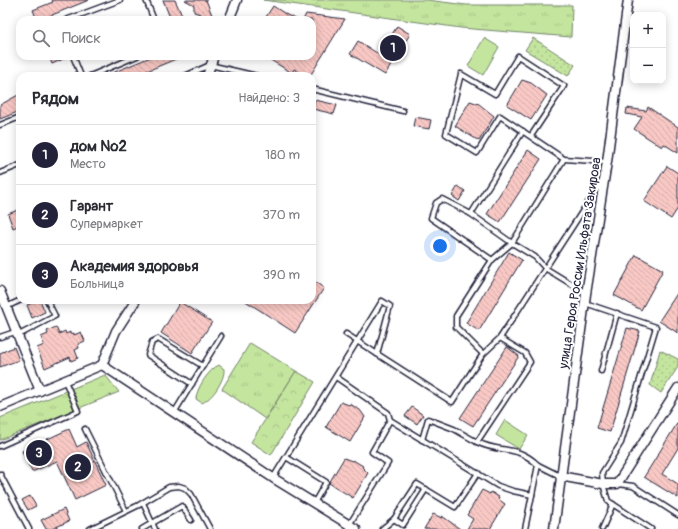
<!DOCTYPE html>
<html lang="ru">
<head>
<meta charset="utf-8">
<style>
  body { margin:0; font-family:Pangolin,sans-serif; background:#f2f2f3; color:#2b2b33 }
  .controls { position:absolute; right:12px; top:12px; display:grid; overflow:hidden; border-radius:8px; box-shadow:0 2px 10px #0003 }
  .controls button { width:36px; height:36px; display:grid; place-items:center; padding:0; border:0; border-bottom:1px solid #e1e1e2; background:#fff; color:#2b2b33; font:20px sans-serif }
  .you { position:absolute; left:440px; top:246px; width:14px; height:14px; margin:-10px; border:3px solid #fff; border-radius:50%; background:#1a73e8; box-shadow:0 0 0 6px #1a73e833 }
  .badge { display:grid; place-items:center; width:26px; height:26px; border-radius:50%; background:#22223b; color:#fff; font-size:13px; font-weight:700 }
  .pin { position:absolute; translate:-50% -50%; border:2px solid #fff; box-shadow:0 1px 4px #0006 }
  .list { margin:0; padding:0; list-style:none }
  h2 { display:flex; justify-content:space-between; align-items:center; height:52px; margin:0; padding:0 16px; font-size:17px }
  h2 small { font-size:13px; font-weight:400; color:#7c7c81 }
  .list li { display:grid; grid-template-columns:26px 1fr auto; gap:12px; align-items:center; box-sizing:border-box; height:60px; padding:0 16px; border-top:1px solid #e1e1e2 }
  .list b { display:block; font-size:15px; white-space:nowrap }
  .list p { margin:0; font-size:13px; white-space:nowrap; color:#7c7c81 }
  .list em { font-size:13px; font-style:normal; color:#7c7c81 }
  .icon { flex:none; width:22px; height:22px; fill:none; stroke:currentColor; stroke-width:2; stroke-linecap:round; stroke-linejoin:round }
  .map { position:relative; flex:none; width:678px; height:529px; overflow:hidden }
  .search { position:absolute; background:#fff; box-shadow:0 2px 10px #0003; left:16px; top:16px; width:300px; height:44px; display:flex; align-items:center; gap:10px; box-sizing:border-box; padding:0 14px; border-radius:12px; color:#7c7c81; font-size:15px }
  .panel { position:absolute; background:#fff; box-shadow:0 2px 10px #0003; left:16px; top:72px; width:300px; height:232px; border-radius:12px }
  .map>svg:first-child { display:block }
  .grass { fill:url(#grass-tufts); stroke:#73846c }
  .forest { fill:url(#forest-crowns); stroke:#73846c }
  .park { fill:url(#park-dots); stroke:#73846c }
  .garden { fill:#c4e59e; stroke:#73846c }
  .building { fill:url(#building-back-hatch); stroke:#22223b }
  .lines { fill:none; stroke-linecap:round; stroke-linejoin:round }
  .service-casing { stroke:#22223b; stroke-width:7 }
  .minor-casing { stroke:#22223b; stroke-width:11 }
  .service { stroke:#fff; stroke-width:4 }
  .minor { stroke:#fff; stroke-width:8 }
  .labels { text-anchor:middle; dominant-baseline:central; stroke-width:4; stroke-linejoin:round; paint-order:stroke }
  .street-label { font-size:13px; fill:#22223b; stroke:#fff }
</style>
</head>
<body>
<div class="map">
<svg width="678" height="529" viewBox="0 0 678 529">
  <defs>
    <pattern id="grass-tufts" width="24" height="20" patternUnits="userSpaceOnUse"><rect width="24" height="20" fill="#c4e59e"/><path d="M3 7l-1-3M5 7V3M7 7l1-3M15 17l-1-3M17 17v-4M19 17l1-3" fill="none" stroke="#a8c489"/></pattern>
    <pattern id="forest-crowns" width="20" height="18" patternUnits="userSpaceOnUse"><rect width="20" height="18" fill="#c4e59e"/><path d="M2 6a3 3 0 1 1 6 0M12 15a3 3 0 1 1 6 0" fill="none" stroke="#a8c489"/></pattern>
    <pattern id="park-dots" width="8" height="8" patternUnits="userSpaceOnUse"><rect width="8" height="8" fill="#c4e59e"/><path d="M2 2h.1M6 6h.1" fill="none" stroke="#a8c489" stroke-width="1.8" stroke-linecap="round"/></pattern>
    <pattern id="building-back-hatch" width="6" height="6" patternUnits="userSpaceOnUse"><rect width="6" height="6" fill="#f8c8c4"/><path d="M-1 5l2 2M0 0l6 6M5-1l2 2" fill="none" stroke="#d4aca9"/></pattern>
  </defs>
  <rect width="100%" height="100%" fill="#fff"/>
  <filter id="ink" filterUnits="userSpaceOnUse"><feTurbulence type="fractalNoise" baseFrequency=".025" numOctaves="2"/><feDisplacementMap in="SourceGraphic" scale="8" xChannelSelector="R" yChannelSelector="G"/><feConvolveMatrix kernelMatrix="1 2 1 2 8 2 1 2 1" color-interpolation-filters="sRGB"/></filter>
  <g filter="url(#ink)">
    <g class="grass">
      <path d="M263,0H427L466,5H572L571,37L461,28Z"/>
      <path d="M250,343L296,371L265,419L222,389Z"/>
      <path d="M105,375L119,392L0,440V418Z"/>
    </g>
    <path class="forest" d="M296,371L315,382L271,455L251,442Z"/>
    <g class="park">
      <path d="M533,38L575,65L568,76L525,50Z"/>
      <path d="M660,350L678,359V367L661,393L650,385Z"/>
    </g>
    <g class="garden">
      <path d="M484,38L499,47L483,75L468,66Z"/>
      <path d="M219,365L224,369C225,380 212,399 202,403L196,399C196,389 209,369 219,365Z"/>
      <path d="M505,420L528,435L519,449L496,435Z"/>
    </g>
    <g class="building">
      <path d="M52,0H89L47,17L48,20H37L33,10L53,2Z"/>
      <path d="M163,0H175L184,20H171Z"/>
      <path d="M185,0H206L212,15L202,17L200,14L194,12V5Z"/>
      <path d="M273,6L287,15L298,20H264Z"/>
      <path d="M306,14L345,19L310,76H306L294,69L292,73L264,56H312V20H303Z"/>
      <path d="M397,26L410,34L385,75L350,54L358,41L380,55Z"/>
      <path d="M49,56H70L52,64Z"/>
      <path d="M153,56H183L135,76H105Z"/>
      <path d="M522,80L531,83L547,95L531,120L507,105Z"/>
      <path d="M20,94V111L0,119V105Z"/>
      <path d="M315,100L337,105L334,114L313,109Z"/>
      <path d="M470,101L479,104L494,116L479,141L455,126Z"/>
      <path d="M648,107L678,127V153L664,144L662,147L634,129L642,117L626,114L627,108L646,111Z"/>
      <path d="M415,117L431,120L429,129L413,126Z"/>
      <path d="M528,150L541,159L500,222L487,214Z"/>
      <path d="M667,166L678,173V208L671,219L644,201Z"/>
      <path d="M458,186L465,191L459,201L452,196Z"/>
      <path d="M20,209V225L13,228L8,214Z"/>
      <path d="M509,252L522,260L479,331L466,323Z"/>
      <path d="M636,255L663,270L641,310L614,295Z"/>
      <path d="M312,280L324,288L295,333L244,300H312Z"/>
      <path d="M678,292V333L659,321Z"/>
      <path d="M40,300L45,312L32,318L27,305Z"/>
      <path d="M180,302L212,322L192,353L161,333Z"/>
      <path d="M56,327L59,334L65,331L66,334L70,332V334L74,333V335L81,332L85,341L78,344L79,348L75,350L78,358L71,361L70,357L45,368L37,348L44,345L41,337L48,334L47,331Z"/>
      <path d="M627,328L640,331L610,432L597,428Z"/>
      <path d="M14,347L19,360L0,367V353Z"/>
      <path d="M507,347L519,356L473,426L460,418Z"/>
      <path d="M341,402L349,405L350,404L360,410L365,417L350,442L326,427Z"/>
      <path d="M412,407L423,415L417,424L405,416Z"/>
      <path d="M678,422V448L662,474L678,484V498L644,477Z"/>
      <path d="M69,429L77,447L86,442L106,485L75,500L57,461L32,472L22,451Z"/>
      <path d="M344,458L352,461L353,460L363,466L362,467L368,473L353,498L329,483Z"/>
      <path d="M482,490L490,494L491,492L499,497L498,499L505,504L490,529H467L473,519L467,515Z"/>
      <path d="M30,496L36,506L28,510L22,500Z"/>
      <path d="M64,509L69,521L52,529H46L41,520Z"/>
      <path d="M433,514L442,518V516L460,529H424Z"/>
    </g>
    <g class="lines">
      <defs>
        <g id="service">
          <path d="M146,0L154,20"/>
          <path d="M66,20L120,0"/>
          <path d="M73,56L81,76"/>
          <path d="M90,76L137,56"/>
          <path d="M185,76L210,65L257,76"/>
          <path d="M312,89L403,111"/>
          <path d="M0,125L20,117"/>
          <path d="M531,136L564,86L518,56L495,94L461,74L446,134L477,153L500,116L564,159L607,162"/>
          <path d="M564,159L512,243L535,257L545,268L586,293"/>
          <path d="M0,173L20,165"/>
          <path d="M471,214L442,199L436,203L431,218L492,260"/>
          <path d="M585,303L656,327L621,443L602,473L603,484L608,501L651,529"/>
          <path d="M6,307L21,300"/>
          <path d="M346,334L452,402L483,354L500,338L602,181"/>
          <path d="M17,336L55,316L47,300"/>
          <path d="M0,337L15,332"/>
          <path d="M500,338L525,353L530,362L477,442C501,454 516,444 538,465"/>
          <path d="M483,354L456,327V316L492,260L512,243L471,214L523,131"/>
          <path d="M601,371L617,313"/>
          <path d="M336,377L388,413L390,420L498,486L513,491L532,495L538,465L560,476"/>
          <path d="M192,384L148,355L152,342L158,339L203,366"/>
          <path d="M174,413L221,336"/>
          <path d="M85,429L126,511"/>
          <path d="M422,440L428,419L454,429L477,442"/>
          <path d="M0,446L78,411L65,381"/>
          <path d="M286,457L326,482L314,503"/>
          <path d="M0,474L29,529"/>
          <path d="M273,478L382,301L390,306L377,354"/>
          <path d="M618,484L633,486L678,515"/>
          <path d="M143,503L155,529"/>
          <path d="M394,519L403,525L426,489"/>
          <path d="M349,525L388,463L372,452L390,420"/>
          <path d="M90,529L139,505L169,487L179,486L185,488L191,494L210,529"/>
          <path d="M142,529L182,506L191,520"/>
          <path d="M382,529L394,519L417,484L455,507L478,473"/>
          <path d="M525,529L532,495"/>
          <path d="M602,529L613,504"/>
        </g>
        <g id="minor">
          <path d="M229,20L237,0"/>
          <path d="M207,76L214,56"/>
          <path d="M0,291L40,391"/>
          <path d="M102,365L273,478L356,529"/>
          <path d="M102,365L116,331L136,300"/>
          <path d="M0,407L102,365"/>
          <path d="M560,476L603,484H617L678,388"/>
          <path d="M554,529L586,294L607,162L628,0"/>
        </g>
      </defs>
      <use href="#service" class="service-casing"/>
      <use href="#minor" class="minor-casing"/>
      <use href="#service" class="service"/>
      <use href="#minor" class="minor"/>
    </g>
  </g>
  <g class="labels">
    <g class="street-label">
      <text transform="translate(580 263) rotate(-81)">улица Героя России Ильфата Закирова</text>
    </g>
  </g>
</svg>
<div class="controls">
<button>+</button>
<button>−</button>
</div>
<div class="you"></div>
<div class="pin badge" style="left:393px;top:48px">1</div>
<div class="pin badge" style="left:78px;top:467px">2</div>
<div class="pin badge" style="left:39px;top:453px">3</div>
<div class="search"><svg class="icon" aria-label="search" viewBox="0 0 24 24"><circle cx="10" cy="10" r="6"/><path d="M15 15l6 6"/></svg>Поиск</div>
<section class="panel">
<h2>Рядом<small>Найдено: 3</small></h2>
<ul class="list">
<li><span class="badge">1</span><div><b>дом №2</b><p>Место</p></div><em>180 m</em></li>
<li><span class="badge">2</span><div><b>Гарант</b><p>Супермаркет</p></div><em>370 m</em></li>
<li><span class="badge">3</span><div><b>Академия здоровья</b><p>Больница</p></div><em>390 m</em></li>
</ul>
</section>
</div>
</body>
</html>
